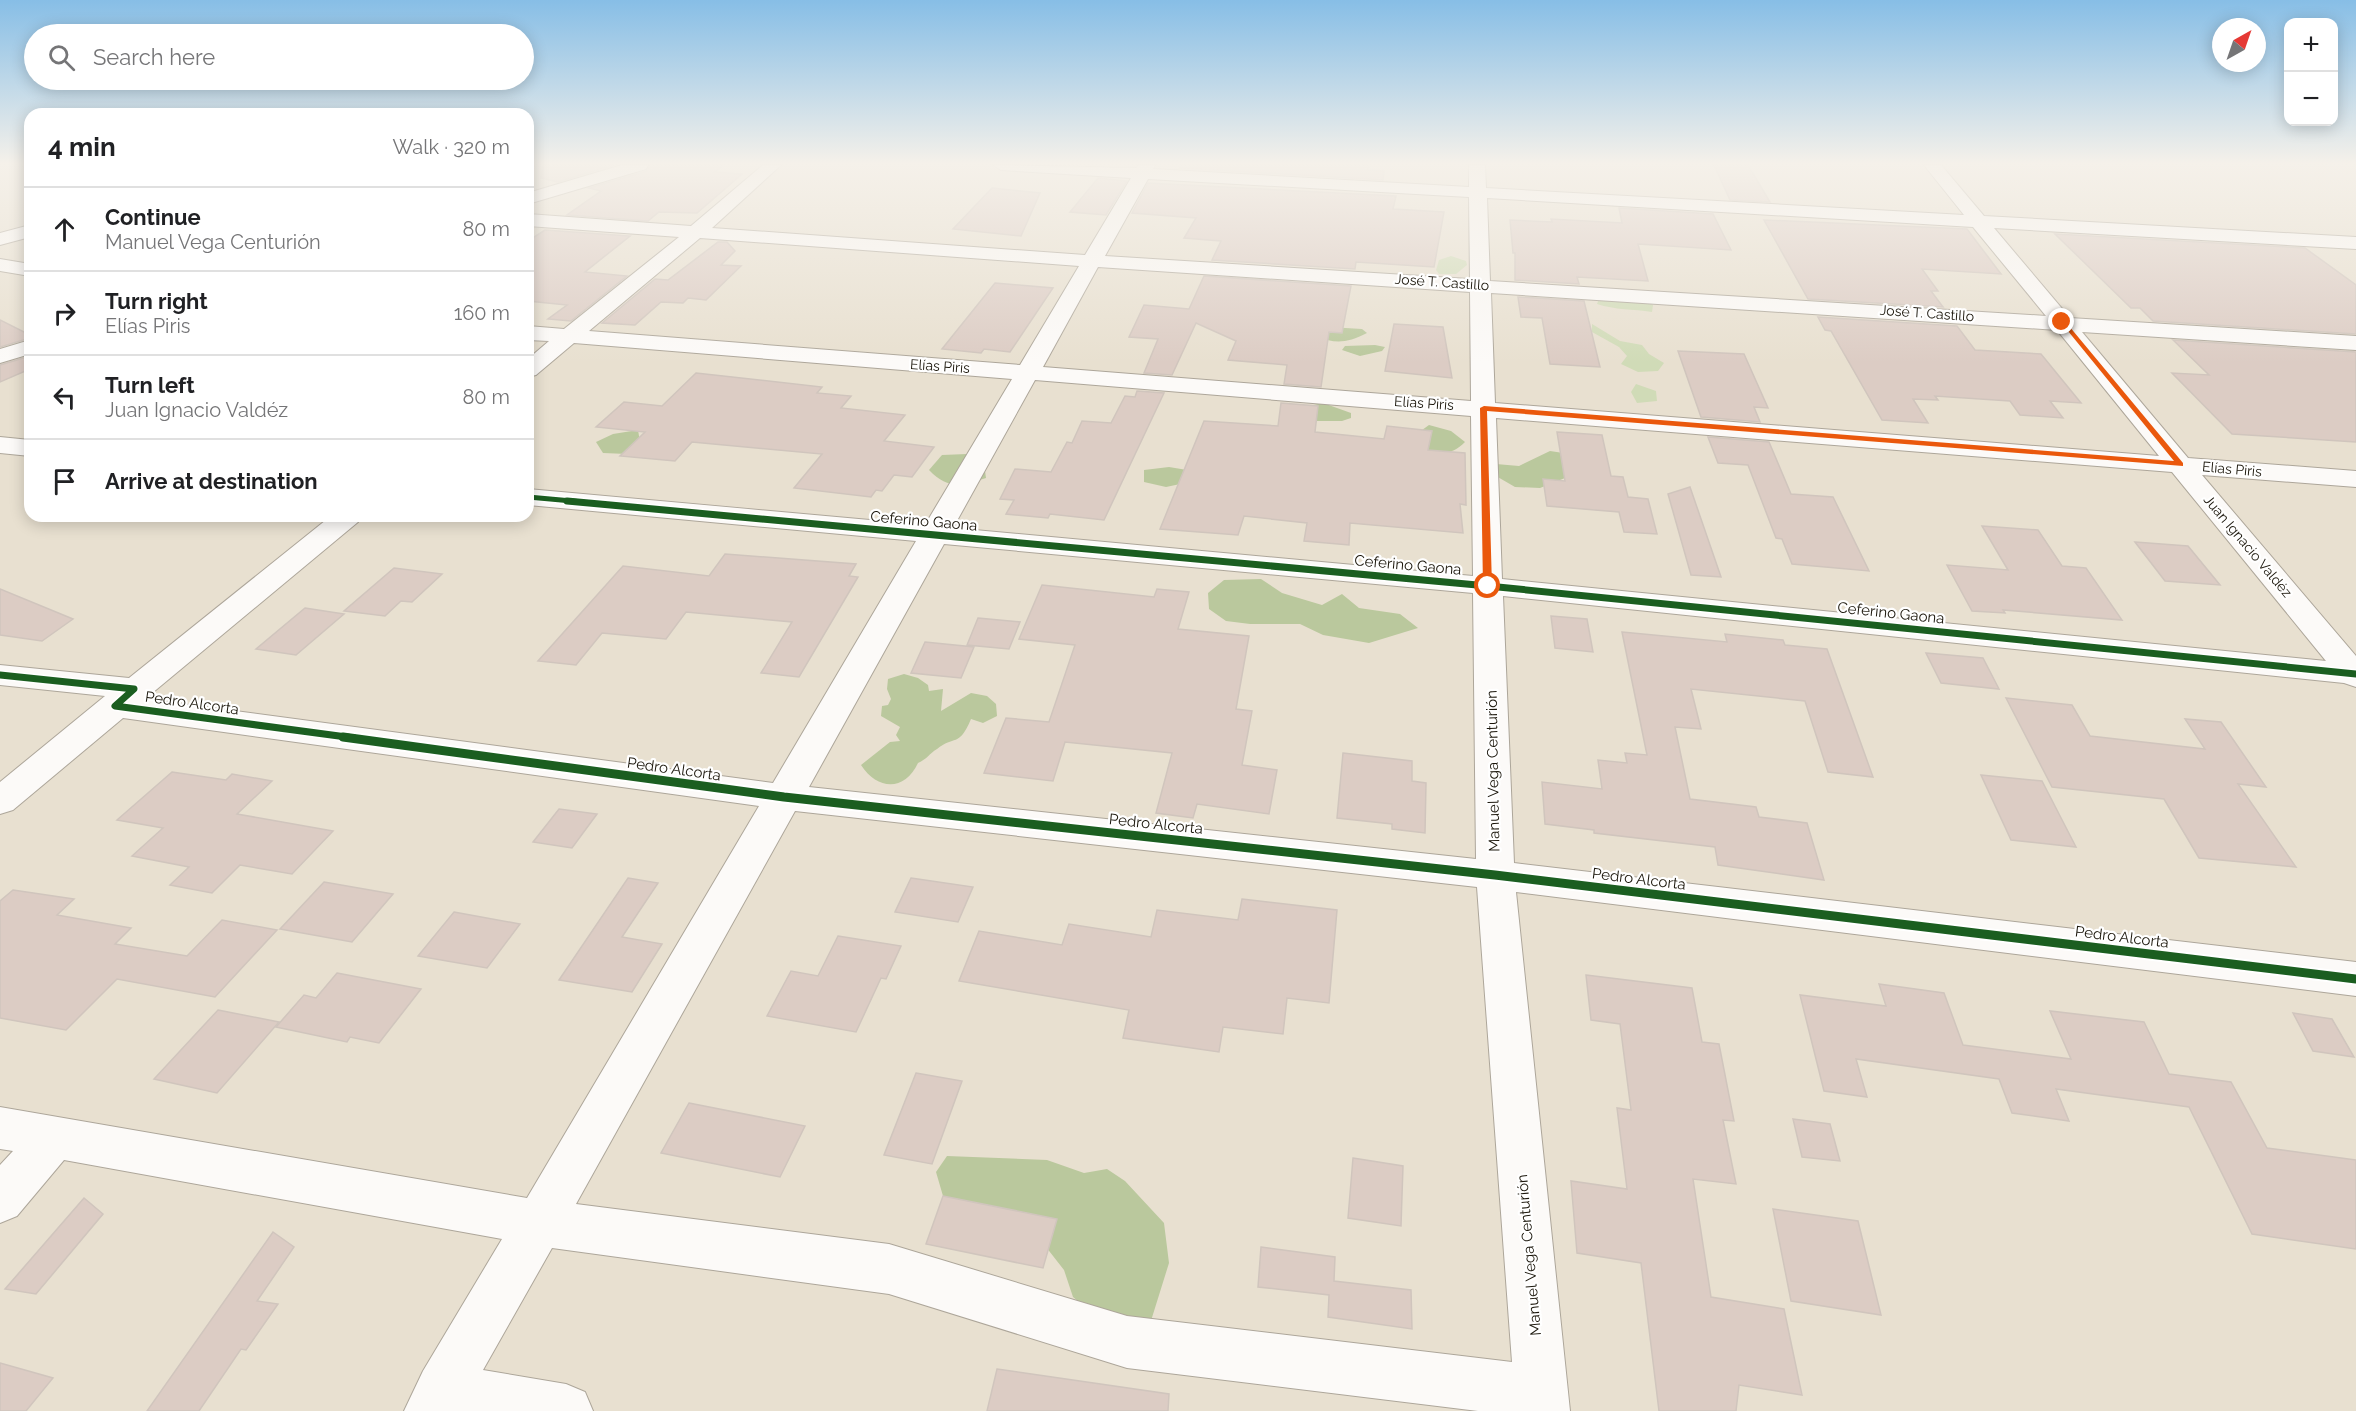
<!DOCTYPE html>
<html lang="en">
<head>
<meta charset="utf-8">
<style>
  body { margin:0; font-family:Raleway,sans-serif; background:#f2f2f2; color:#202124 }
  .controls { position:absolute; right:18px; top:18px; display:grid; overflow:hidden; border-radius:12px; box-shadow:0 3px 15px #0003 }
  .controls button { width:54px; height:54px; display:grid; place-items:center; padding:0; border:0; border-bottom:2px solid #e0e0e0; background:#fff; color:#202124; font:30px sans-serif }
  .compass { position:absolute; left:2212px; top:18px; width:54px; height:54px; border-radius:50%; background:#fff; box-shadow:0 3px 15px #0003; rotate:40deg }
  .stop { position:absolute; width:18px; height:18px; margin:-14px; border:4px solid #ea580c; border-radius:50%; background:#fff }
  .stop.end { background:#ea580c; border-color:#fff; box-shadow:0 2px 6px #0008 }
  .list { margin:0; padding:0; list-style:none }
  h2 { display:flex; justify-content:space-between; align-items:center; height:78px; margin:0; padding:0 24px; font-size:26px }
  h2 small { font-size:20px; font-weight:400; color:#757577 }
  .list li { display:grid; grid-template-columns:39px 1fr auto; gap:18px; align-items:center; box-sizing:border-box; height:84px; padding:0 24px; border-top:2px solid #e0e0e0 }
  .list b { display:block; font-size:22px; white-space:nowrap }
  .list p { margin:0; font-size:20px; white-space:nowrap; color:#757577 }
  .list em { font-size:20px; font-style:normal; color:#757577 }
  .icon { flex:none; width:33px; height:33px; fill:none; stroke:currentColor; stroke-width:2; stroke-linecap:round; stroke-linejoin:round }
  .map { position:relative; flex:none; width:2356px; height:1411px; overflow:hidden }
  .search { position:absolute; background:#fff; box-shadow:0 3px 15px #0003; left:24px; top:24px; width:510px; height:66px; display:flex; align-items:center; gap:15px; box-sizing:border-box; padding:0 21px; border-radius:33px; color:#757577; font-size:22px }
  .panel { position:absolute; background:#fff; box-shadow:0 3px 15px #0003; left:24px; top:108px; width:510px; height:414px; border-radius:18px }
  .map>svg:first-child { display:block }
  .green { fill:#d0dbb7 }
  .forest { fill:#bac89d }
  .building { fill:#dcccc4; stroke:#d0c5bd; stroke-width:1.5 }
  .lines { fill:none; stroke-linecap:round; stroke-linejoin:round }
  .minor-casing { stroke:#ada69a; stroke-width:2 }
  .minor { fill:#fcfaf8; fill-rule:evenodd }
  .cycleway-far2-casing { stroke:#fff; stroke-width:8 }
  .cycleway-far1-casing { stroke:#fff; stroke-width:10 }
  .cycleway-casing { stroke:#fff; stroke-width:13 }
  .cycleway-far2 { stroke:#1b5e20; stroke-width:5 }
  .cycleway-far1 { stroke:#1b5e20; stroke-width:7 }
  .cycleway { stroke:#1b5e20; stroke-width:9 }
  .route { fill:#ea580c }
  .labels { text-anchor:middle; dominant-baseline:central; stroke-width:4.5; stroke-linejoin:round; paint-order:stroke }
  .far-street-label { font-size:14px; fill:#1a150a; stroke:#fff }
  .street-label { font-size:15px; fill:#1a150a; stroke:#fff }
</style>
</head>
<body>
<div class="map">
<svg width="2356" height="1411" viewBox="0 0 2356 1411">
  <rect width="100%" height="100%" fill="#e8e0d0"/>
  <g class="green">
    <path d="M1451,256L1466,261L1467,265L1456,274H1439L1436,270L1439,260Z"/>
    <path d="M1600,296L1638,297L1653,305L1652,312C1633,309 1615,310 1597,304Z"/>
    <path d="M1592,324L1620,341L1642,345L1649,354L1664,363L1658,371L1638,372L1621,364L1627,356L1619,347L1592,332Z"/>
    <path d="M1636,384L1656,391L1657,401L1637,403L1631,392Z"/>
  </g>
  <g class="forest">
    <path d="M1296,325L1362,329L1367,333C1337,349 1323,340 1296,325Z"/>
    <path d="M1375,345L1385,347L1382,351L1360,356L1342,350L1345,346Z"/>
    <path d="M1323,403L1351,413V418L1342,421H1311L1304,407Z"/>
    <path d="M1429,425L1451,431L1465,442C1450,457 1436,455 1418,446V433Z"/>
    <path d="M638,430L640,442L627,454L603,453L596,442L613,434Z"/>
    <path d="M1550,451C1573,454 1591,459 1610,472L1575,474L1540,488L1515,487L1496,476V464L1519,466Z"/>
    <path d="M967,454L984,464L986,478C962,486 948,490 929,470L942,455Z"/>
    <path d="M1169,467L1193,471L1185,483L1166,487L1144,482V470Z"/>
    <path d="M1261,579L1282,593L1322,605L1342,594L1359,608L1400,614L1418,628L1369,643L1323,635L1300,624H1250L1226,621L1209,609L1208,593L1224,580Z"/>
    <path d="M904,674L918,678L928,685L929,691L943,689L941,711L971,693L987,696L996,704L997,716L983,723L971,719C959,748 954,735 937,749C929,754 927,759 918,763C905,791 878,791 861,765L890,742L900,741L896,735L900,727L881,716L882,706L888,705L891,699L887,689L888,679Z"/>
    <path d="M947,1156L1047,1160L1084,1173L1107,1169L1125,1181L1164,1223L1169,1263L1150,1324L1104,1323L1073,1297L1064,1270L1046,1247L943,1196L936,1172Z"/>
  </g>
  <g class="building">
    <path d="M543,165H614L558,182L541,178Z"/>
    <path d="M650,165H723L715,172L742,174L697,213L659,212L648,221L567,215L601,191L589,188L647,171Z"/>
    <path d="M1182,165H1369L1368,170L1384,171L1383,180L1180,168Z"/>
    <path d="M1714,165H1748L1770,202L1730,200Z"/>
    <path d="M1098,178L1127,181L1106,215L1070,212Z"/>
    <path d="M1148,183L1396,196L1393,209L1444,212L1434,267L1356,262L1355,269L1212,260L1221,241L1184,238L1196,218L1132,213Z"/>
    <path d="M992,188L1040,193L1021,236L953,229Z"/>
    <path d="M1619,208L1713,214L1731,250L1638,244L1648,281L1577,277L1579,284L1515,280V253H1513L1510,220L1552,222L1551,219L1622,223Z"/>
    <path d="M1764,220L1967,229L2001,274L1922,269L1938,291H1931L1943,307L1808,299Z"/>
    <path d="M545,230L630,236L585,272L627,276L571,321L548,319L567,305L528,301V241Z"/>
    <path d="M2055,234L2305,248L2356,285V334L2153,321L2140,308H2131Z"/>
    <path d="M718,242H727L735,251L721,265L741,266L706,300L688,298L683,303L661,302L635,325L602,323L655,279L668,280Z"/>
    <path d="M1204,276L1351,286L1342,333L1329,332L1321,387L1284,384L1287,365L1228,360L1236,341L1196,323L1172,375L1144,373L1158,339L1129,337L1144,305L1189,309Z"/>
    <path d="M995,283L1053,288L1010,352L984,349L981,353L942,349Z"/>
    <path d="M1518,297L1584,301L1600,367L1550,364L1542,318L1521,317Z"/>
    <path d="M1818,317L1957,326L1975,350L2041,354L2081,403L2050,401L2063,418L2020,415L2010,401L1935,396L1938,400L1913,399L1928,423L1882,420L1831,331L1825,330Z"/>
    <path d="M0,320L30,335V338L0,347Z"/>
    <path d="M1394,324L1443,327L1452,378L1385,371Z"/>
    <path d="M2173,340L2356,352V442L2232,434L2172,373L2209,375Z"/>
    <path d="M1678,351L1744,354L1768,408L1754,407L1760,422L1701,417Z"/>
    <path d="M30,356V369L0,382V365Z"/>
    <path d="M696,373L822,387L817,393L851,396L841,408L905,415L884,441L934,447L912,477L894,475L882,491L876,490L871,497L794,488L822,454L692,442L675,461L620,456L645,432L596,427L624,402L662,406Z"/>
    <path d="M1137,391L1164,393L1104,520L1050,514L1048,518L1006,514L1014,500L1000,499L1015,469L1051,472L1067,442L1072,443L1082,421L1111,423L1125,396L1135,397Z"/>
    <path d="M1281,403L1318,406L1315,432L1384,439L1387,426L1432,431L1428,450L1465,453L1466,505L1460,504L1463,533L1350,523L1349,545L1304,541L1307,523L1244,516L1238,535L1160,529L1204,421L1278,426Z"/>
    <path d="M1557,432L1602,435L1611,476L1623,477L1628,497L1648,499L1657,534L1624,532L1619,512L1547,506L1543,479L1565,481Z"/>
    <path d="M1708,437L1769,442L1791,494L1833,497L1869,571L1792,564L1782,539L1776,538L1748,465L1718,463Z"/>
    <path d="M1690,487L1721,577L1691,575L1668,494Z"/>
    <path d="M1982,526L2038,530L2062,566L2086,568L2122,620L2003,610L2005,613L1972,611L1947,565L2008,570Z"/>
    <path d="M2135,542L2188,546L2220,585L2165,581Z"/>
    <path d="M725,554L856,564L849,576L858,577L799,677L761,673L792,622L686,612L666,639L602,633L576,665L538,661L623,566L709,576Z"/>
    <path d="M394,568L442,574L412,602L401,601L385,616L344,611Z"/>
    <path d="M1042,585L1154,597L1157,589L1189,592L1178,629L1249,636L1236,709L1252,711L1242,765L1277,770L1269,814L1197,804L1193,818L1156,813L1172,753L1065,742L1053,781L984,773L1006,718L1049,722L1075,645L1019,639Z"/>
    <path d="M0,589L73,619L42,641L0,635Z"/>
    <path d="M305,608L344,614L296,655L256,649Z"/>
    <path d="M1551,616L1587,619L1593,652L1555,648Z"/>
    <path d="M978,618L1020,622L1009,649L967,645Z"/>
    <path d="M1622,632L1727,642L1725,634L1783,640L1785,645L1827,649L1873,777L1828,772L1805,701L1691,689L1701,729L1675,727L1690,799L1756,807L1759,817L1807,823L1824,880L1718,865L1715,847L1594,833V830L1545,824L1542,782L1602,789L1598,760L1627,763L1625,753L1647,755Z"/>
    <path d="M925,642L974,647L961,678L911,673Z"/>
    <path d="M1926,653L1983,658L1999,689L1941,683Z"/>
    <path d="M2006,698L2072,705L2090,736L2205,749L2185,719L2221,722L2266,787L2238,784L2296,867L2199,858L2164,799L2052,787Z"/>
    <path d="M1343,753L1412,761V781L1426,783L1425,833L1392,829V824L1337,818Z"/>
    <path d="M172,772L226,780L232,774L272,781L237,814L333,831L292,874L240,865L212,893L170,885L189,867L132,856L163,828L117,820Z"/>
    <path d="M1981,775L2042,781L2076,847L2011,840Z"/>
    <path d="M559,809L597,814L572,848L533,842Z"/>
    <path d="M628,878L658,883L622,937L662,944L632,992L559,980Z"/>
    <path d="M911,878L973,887L958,922L895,912Z"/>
    <path d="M324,882L393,894L352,942L280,929Z"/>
    <path d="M13,890L74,899L57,915L131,928L115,944L187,956L222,920L277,930L215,997L117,979L66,1030L0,1018V901Z"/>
    <path d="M1242,899L1337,910L1329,1003L1287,998L1283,1034L1223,1027L1219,1052L1123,1038L1129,1010L959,981L979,931L1062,945L1069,924L1151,937L1157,910L1238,920Z"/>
    <path d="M454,912L520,924L487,968L418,956Z"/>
    <path d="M838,936L901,946L886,979L881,978L856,1032L767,1016L791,971L818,976Z"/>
    <path d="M337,973L421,989L379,1043L350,1037L347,1042L276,1027L304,995L316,998Z"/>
    <path d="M1586,975L1692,988L1702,1042L1719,1044L1734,1121L1723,1120L1736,1184L1693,1179L1711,1297L1784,1309L1802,1395L1739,1385L1736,1411H1659L1641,1263L1577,1253L1571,1181L1627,1189L1617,1108L1631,1110L1620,1024L1591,1020Z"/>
    <path d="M1879,984L1944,993L1963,1045L2071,1059L2050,1011L2144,1022L2169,1074L2231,1082L2267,1148L2356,1160V1249L2252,1234L2189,1107L2056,1089L2069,1121L2012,1113L1999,1079L1856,1059L1867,1097L1824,1091L1800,995L1886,1006Z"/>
    <path d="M218,1010L279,1022L217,1093L154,1079Z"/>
    <path d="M2293,1013L2332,1019L2354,1057L2313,1051Z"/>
    <path d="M916,1073L962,1081L932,1164L884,1155Z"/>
    <path d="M689,1103L805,1126L780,1177L661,1153Z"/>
    <path d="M1793,1119L1830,1124L1840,1161L1802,1157Z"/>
    <path d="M1353,1158L1403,1166L1401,1226L1348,1218Z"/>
    <path d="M943,1196L1057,1219L1043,1268L926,1244Z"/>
    <path d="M84,1198L103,1214L36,1294L5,1289Z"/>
    <path d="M1773,1209L1858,1221L1881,1315L1791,1301Z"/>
    <path d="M273,1232L294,1247L257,1301L278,1304L246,1350L241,1349L199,1411H147Z"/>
    <path d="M1261,1247L1335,1257L1334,1281L1411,1290L1412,1329L1328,1317L1329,1295L1258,1287Z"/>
    <path d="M0,1363L53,1378L26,1411H0Z"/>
    <path d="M997,1369L1169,1394L1168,1411H987Z"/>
  </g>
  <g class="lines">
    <defs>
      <g id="minor">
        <path d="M622,165H648L646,169L528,204V193Z"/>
        <path d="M763,165H781L712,228L1085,255L1131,178L1001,170L993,165L1137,168L1138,165H1155L1153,169L1469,187V165H1485L1486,188L1964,215L1924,165H1941L1984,216L2356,237V249L1994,228L2070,318L2356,336V350L2082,332L2188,458L2356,471V487L2202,475L2356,656V687L2344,683L1503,596L1514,863L2356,962V996L1516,892L1570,1411H1478L1127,1368L889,1294L552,1248L483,1370L566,1384L585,1392L593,1411H404L423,1371L502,1239L64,1160L17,1216L0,1223V1165L13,1151L0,1149V1107L527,1198L759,806L123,718L13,810L0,814V782L105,696L0,685V665L129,678L331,516H362L358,522L145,699L773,783L916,541L528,505V489L925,525L1012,379L574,343L536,375L528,377V359L549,341L528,340V326L564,329L679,237L528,226V214L691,226ZM1148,179L1469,197L1470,279L1105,256ZM1487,198L1973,227L2046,316L1490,281ZM700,238L1079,266L1020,365L589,331ZM1098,267L1470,292L1471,401L1043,367ZM1491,293L2057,330L2159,456L1495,403ZM1035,380L1471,416L1473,576L953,528ZM1496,418L2172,472L2326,661L1502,579ZM944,544L1473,593L1476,859L809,787ZM795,811L1477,887L1512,1362L1127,1316L889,1244L576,1204Z"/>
        <path d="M30,225V237L0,245V233Z"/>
        <path d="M0,259L30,264V276L0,271Z"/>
        <path d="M30,340V354L0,363V349Z"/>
        <path d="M0,437L30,440V456L0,453Z"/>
      </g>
    </defs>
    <use href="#minor" class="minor-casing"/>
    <use href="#minor" class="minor"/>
    <defs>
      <path id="cycleway-far2" d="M528,497L583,502"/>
      <g id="cycleway-far1">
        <path d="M567,501L1488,586L2356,674"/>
        <path d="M0,675L134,689L115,706L354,738"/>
      </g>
      <path id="cycleway" d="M343,737L784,797L1495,875L2356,979"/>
    </defs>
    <use href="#cycleway-far2" class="cycleway-far2-casing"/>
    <use href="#cycleway-far1" class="cycleway-far1-casing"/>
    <use href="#cycleway" class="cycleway-casing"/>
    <use href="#cycleway-far2" class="cycleway-far2"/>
    <use href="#cycleway-far1" class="cycleway-far1"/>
    <use href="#cycleway" class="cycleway"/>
  </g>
  <linearGradient id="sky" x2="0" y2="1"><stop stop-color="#87bee6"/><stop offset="0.45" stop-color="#f5f1ea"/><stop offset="1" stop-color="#f5f1ea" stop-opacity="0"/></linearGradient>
  <rect width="2356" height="363" fill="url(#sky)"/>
  <path class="route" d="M2059,320H2064L2183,463V466L1487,411L1492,586L1488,589L1483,586L1480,408L1484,406L2174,461Z"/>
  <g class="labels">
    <g class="far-street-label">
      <text transform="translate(1442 282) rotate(4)">José T. Castillo</text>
      <text transform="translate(1927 313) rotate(4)">José T. Castillo</text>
      <text transform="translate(940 366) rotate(4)">Elías Piris</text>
      <text transform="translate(1424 403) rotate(4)">Elías Piris</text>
      <text transform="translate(2232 469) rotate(5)">Elías Piris</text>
      <text transform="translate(2248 546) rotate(50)">Juan Ignacio Valdéz</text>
    </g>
    <g class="street-label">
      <text transform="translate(924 521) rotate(5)">Ceferino Gaona</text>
      <text transform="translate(1408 565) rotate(5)">Ceferino Gaona</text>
      <text transform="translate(1891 613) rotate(6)">Ceferino Gaona</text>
      <text transform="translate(192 703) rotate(8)">Pedro Alcorta</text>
      <text transform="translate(674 769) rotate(8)">Pedro Alcorta</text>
      <text transform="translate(1493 771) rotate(-91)">Manuel Vega Centurión</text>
      <text transform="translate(1156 824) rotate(6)">Pedro Alcorta</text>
      <text transform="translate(1639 879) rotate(7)">Pedro Alcorta</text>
      <text transform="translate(2122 937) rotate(7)">Pedro Alcorta</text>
      <text transform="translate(1529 1255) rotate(-95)">Manuel Vega Centurión</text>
    </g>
  </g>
</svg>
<div class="controls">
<button>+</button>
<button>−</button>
</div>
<svg class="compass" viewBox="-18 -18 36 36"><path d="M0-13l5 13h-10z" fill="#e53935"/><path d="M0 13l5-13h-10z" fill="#757577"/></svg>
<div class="stop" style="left:1488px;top:586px"></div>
<div class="stop end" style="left:2062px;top:322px"></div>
<div class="search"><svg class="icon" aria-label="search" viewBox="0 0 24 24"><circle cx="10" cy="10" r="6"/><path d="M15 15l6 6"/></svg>Search here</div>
<section class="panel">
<h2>4 min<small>Walk · 320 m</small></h2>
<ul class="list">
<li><svg class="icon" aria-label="ahead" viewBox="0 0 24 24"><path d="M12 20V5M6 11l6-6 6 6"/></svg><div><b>Continue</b><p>Manuel Vega Centurión</p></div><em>80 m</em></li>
<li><svg class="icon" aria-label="right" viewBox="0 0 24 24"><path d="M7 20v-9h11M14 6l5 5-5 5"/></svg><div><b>Turn right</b><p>Elías Piris</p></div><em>160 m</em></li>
<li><svg class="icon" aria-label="left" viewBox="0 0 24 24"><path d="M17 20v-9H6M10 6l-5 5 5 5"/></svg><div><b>Turn left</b><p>Juan Ignacio Valdéz</p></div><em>80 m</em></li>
<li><svg class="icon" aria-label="arrive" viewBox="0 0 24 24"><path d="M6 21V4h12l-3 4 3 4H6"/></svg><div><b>Arrive at destination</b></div></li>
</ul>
</section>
</div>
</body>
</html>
